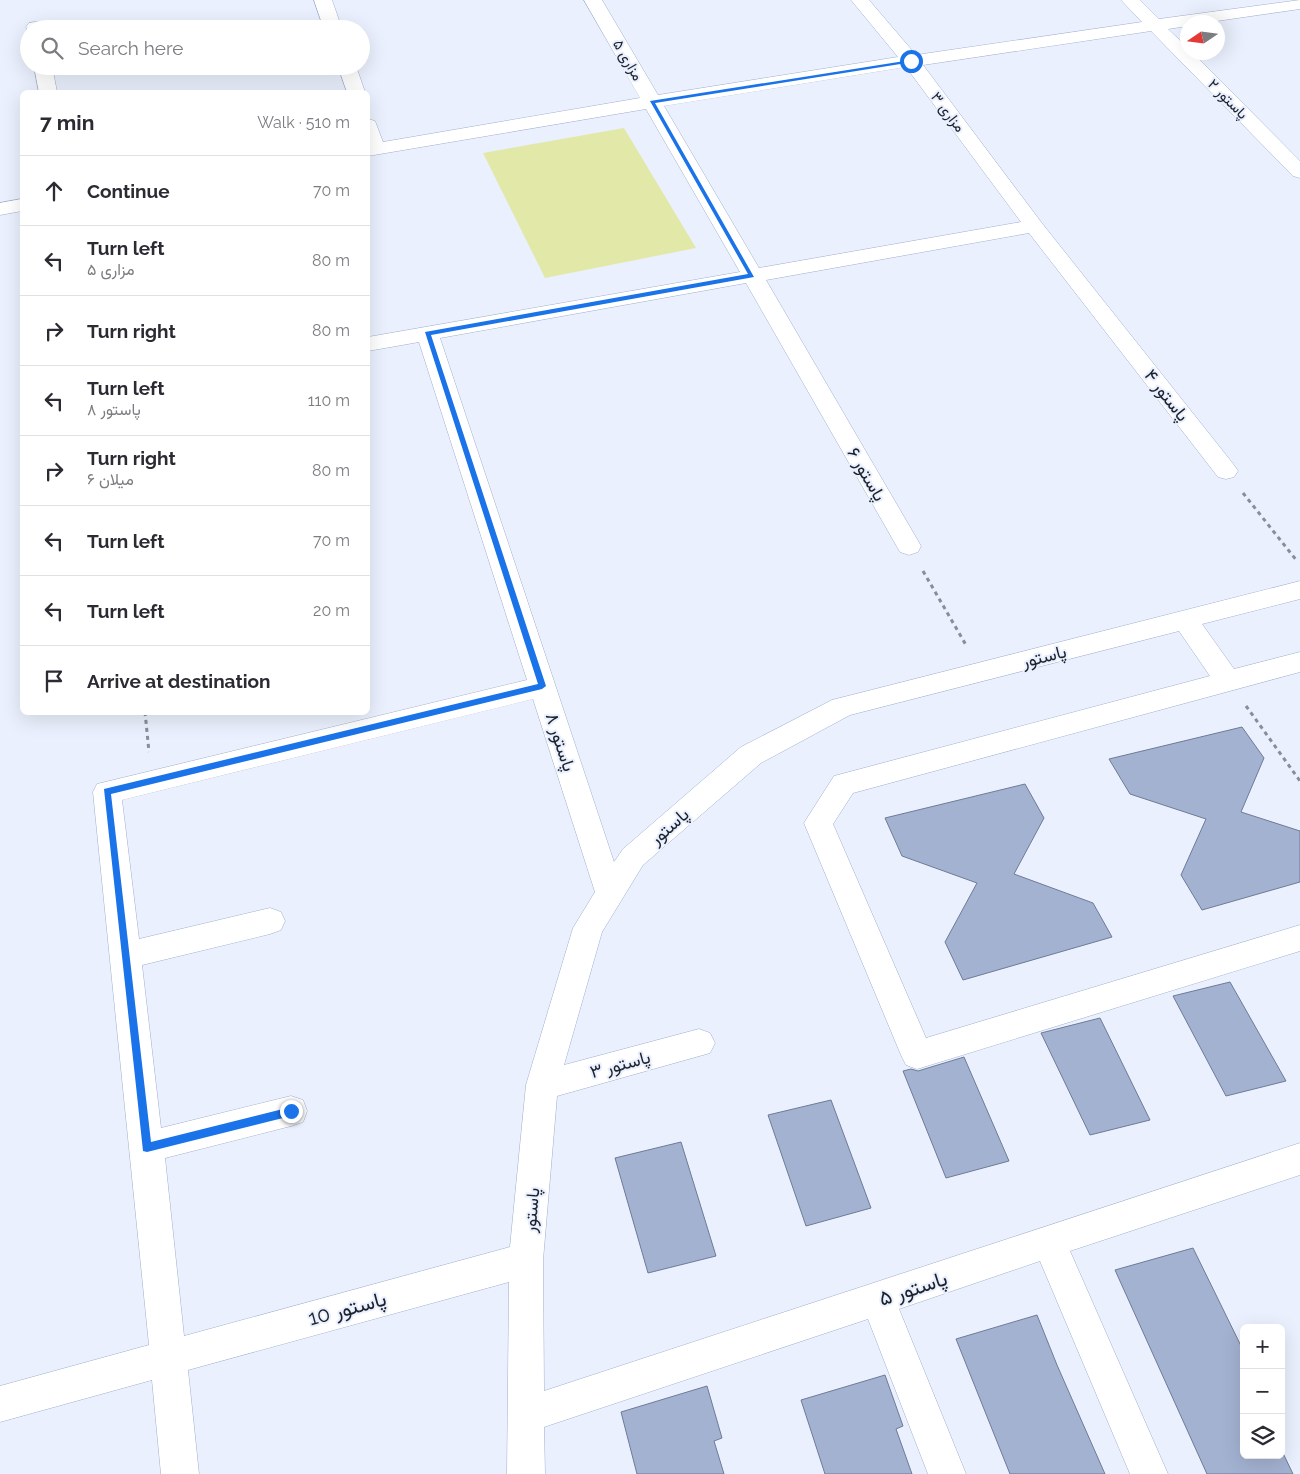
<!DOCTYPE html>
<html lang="en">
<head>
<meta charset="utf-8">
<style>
  body { margin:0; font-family:Raleway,Vazirmatn,sans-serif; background:#f2f2f3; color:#2b2b33 }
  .controls { position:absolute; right:15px; bottom:15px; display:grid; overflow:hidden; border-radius:8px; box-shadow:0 5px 20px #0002 }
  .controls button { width:45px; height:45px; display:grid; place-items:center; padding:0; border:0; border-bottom:1px solid #e1e1e2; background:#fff; color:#2b2b33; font:25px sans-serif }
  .compass { position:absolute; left:1180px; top:15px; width:45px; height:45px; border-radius:50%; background:#fff; box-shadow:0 5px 20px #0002; rotate:257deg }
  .stop { position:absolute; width:15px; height:15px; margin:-11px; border:4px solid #1a73e8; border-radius:50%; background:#fff }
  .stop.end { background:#1a73e8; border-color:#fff; box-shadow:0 1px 5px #0008 }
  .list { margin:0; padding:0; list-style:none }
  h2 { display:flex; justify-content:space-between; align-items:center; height:65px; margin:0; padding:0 20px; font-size:21px }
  h2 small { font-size:16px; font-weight:400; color:#7c7c81 }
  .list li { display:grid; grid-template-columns:32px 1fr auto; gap:15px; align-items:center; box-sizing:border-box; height:70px; padding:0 20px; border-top:1px solid #e1e1e2 }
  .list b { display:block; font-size:19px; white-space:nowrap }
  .list p { margin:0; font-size:16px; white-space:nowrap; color:#7c7c81 }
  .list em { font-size:16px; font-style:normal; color:#7c7c81 }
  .icon { flex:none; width:28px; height:28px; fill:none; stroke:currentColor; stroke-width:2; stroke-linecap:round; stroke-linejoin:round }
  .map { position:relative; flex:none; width:1300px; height:1474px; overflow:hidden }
  .search { position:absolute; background:#fff; box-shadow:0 5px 20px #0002; left:20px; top:20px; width:350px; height:55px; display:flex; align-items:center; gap:12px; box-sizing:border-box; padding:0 18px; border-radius:28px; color:#7c7c81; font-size:19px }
  .panel { position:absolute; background:#fff; box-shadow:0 5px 20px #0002; left:20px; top:90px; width:350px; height:625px; border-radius:8px }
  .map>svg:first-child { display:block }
  .green { fill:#e2e8a8 }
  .building { fill:#a3b2d1; stroke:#6d7b97 }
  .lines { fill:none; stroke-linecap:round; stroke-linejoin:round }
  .minor-casing { stroke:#a0afcd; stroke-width:1 }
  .path { stroke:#878d99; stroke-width:3; stroke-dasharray:4 4; stroke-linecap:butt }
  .minor { fill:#fff; fill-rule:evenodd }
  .route { fill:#1a73e8 }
  .labels { text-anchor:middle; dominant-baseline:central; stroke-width:4; stroke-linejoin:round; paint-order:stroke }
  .far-street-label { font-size:15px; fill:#1c222d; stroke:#eaf0fd }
  .street-label { font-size:18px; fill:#1c222d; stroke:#eaf0fd }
  .near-street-label { font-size:21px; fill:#1c222d; stroke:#eaf0fd }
</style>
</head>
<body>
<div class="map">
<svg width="1300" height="1474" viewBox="0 0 1300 1474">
  <rect width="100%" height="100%" fill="#eaf0fd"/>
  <path class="green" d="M624,128L696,248L545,278L483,153Z"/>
  <g class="building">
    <path d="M1242,727L1264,758L1241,812L1300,831V882L1202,910L1181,875L1206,819L1130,794L1109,759Z"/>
    <path d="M1025,784L1044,818L1014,874L1093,903L1112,937L963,980L945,942L977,883L902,856L885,818Z"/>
    <path d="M1230,982L1286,1081L1226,1096L1173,996Z"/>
    <path d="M1100,1018L1150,1120L1090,1135L1041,1033Z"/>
    <path d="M964,1057L1009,1161L946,1178L903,1071L911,1069L918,1071Z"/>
    <path d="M831,1100L871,1208L806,1226L768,1115Z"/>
    <path d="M681,1142L716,1256L648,1273L615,1158Z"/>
    <path d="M1193,1248L1244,1352V1455H1281V1449L1293,1474H1207L1115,1270Z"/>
    <path d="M1037,1315L1057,1365L1105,1474H1010L956,1339Z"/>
    <path d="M885,1375L903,1426L896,1429L912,1474H825L801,1400Z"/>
    <path d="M707,1386L722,1438L714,1441L724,1474H637L621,1412Z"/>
  </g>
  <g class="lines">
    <defs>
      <g id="minor">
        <path d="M314,0H332L342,29H324Z"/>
        <path d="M584,0H602L658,95L898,57L851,0H869L916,55L1142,22L1121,0H1140L1159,19L1300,0V9L1210,22H1188V26L1168,29L1188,48V52H1192L1300,161V178L1293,176L1151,31L923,65L1041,222L1234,465L1238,471L1234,477L1226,479L1218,477L1029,233L766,280L921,546L918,552L909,555L900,552L746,283L440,338L614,862L623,849L741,747L832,700L1300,581V599L1202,624L1234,669L1300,652V672L853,793L833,824L926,1038L1300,925V951L917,1069L906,1065L901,1055L804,823L834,776L1210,676L1179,631L850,715L761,763L643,865L602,932L564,1065L699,1029L710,1033L715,1043L710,1053L557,1096L543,1260L544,1391L1300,1143V1175L1070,1251L1168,1474H1130L1040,1261L899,1309L966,1474H928L868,1319L544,1427L545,1474H507L509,1282L188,1370L199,1474H161L152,1380L0,1422V1386L149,1345L93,792L97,784L527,680L419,342L368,351V337L740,272L646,109L368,156V119L375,121L383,142L640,98ZM906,67L1021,222L759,268L664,106ZM533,699L595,892L573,928L526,1085L510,1247L184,1336L165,1158L291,1126L303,1122L307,1111L303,1100L291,1096L161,1128L142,965L270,934L281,930L285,921L281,912L270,908L139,939L122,800Z"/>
        <path d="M35,22L41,23L44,29H29V33L26,27L29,23Z"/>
        <path d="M34,66H52L57,92H39Z"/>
        <path d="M338,66H356L365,92H347Z"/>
        <path d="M22,199V211L0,215V203Z"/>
      </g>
    </defs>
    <use href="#minor" class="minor-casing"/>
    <g class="path">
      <path d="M1243,493L1297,561"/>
      <path d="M923,571L966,645"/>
      <path d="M1246,706L1300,781"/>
      <path d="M145,712L149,752"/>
    </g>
    <use href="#minor" class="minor"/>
  </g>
  <path class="route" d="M911,60L913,62L655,103L754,277L431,335L546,686L542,689L111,794L151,1142L291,1107L296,1111L291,1116L147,1152L143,1151L104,789L538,684L425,332L748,274L650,101Z"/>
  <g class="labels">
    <g class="far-street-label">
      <text transform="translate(628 60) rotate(60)">مزاری ۵</text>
      <text transform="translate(1228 99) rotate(45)">پاستور ۲</text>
      <text transform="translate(948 112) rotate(53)">مزاری ۳</text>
    </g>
    <g class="street-label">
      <text transform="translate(1167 395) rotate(52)">پاستور ۴</text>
      <text transform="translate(867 474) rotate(60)">پاستور ۶</text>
      <text transform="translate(1044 656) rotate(-14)">پاستور</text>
      <text transform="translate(561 742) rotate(72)">پاستور ۸</text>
      <text transform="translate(669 826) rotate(-41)">پاستور</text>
      <text transform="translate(620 1064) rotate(-15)">پاستور ۳</text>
      <text transform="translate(531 1210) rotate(-85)">پاستور</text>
    </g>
    <g class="near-street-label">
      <text transform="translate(913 1288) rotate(-18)">پاستور ۵</text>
      <text transform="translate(347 1308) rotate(-15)">پاستور 10</text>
    </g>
  </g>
</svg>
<div class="controls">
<button>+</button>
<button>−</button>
<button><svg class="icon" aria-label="layers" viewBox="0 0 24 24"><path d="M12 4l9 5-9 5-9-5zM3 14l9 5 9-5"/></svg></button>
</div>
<svg class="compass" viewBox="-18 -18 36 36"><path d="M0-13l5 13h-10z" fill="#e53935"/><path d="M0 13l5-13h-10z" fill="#7c7c81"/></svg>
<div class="stop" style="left:911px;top:61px"></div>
<div class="stop end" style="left:291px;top:1111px"></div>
<div class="search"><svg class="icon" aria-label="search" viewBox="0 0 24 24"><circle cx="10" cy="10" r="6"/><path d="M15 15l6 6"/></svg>Search here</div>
<section class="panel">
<h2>7 min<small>Walk · 510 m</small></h2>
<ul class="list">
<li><svg class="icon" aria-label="ahead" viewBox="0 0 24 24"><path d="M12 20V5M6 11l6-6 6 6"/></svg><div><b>Continue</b></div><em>70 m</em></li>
<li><svg class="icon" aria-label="left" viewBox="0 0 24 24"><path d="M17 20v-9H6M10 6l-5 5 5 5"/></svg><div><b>Turn left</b><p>مزاری ۵</p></div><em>80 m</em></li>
<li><svg class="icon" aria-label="right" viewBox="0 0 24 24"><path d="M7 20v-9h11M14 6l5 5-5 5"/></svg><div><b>Turn right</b></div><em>80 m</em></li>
<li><svg class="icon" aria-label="left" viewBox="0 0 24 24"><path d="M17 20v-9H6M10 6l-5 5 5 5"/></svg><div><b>Turn left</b><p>پاستور ۸</p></div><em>110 m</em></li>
<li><svg class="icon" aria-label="right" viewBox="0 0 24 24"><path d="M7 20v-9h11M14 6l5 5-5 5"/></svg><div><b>Turn right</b><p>میلان ۶</p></div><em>80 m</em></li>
<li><svg class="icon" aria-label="left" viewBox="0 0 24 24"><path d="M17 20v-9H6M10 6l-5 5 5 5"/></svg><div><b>Turn left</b></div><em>70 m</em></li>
<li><svg class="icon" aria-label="left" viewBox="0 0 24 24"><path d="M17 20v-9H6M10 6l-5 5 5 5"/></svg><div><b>Turn left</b></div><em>20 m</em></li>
<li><svg class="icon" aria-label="arrive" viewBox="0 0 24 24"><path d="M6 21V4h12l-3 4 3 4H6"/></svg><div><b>Arrive at destination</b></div></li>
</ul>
</section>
</div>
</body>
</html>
